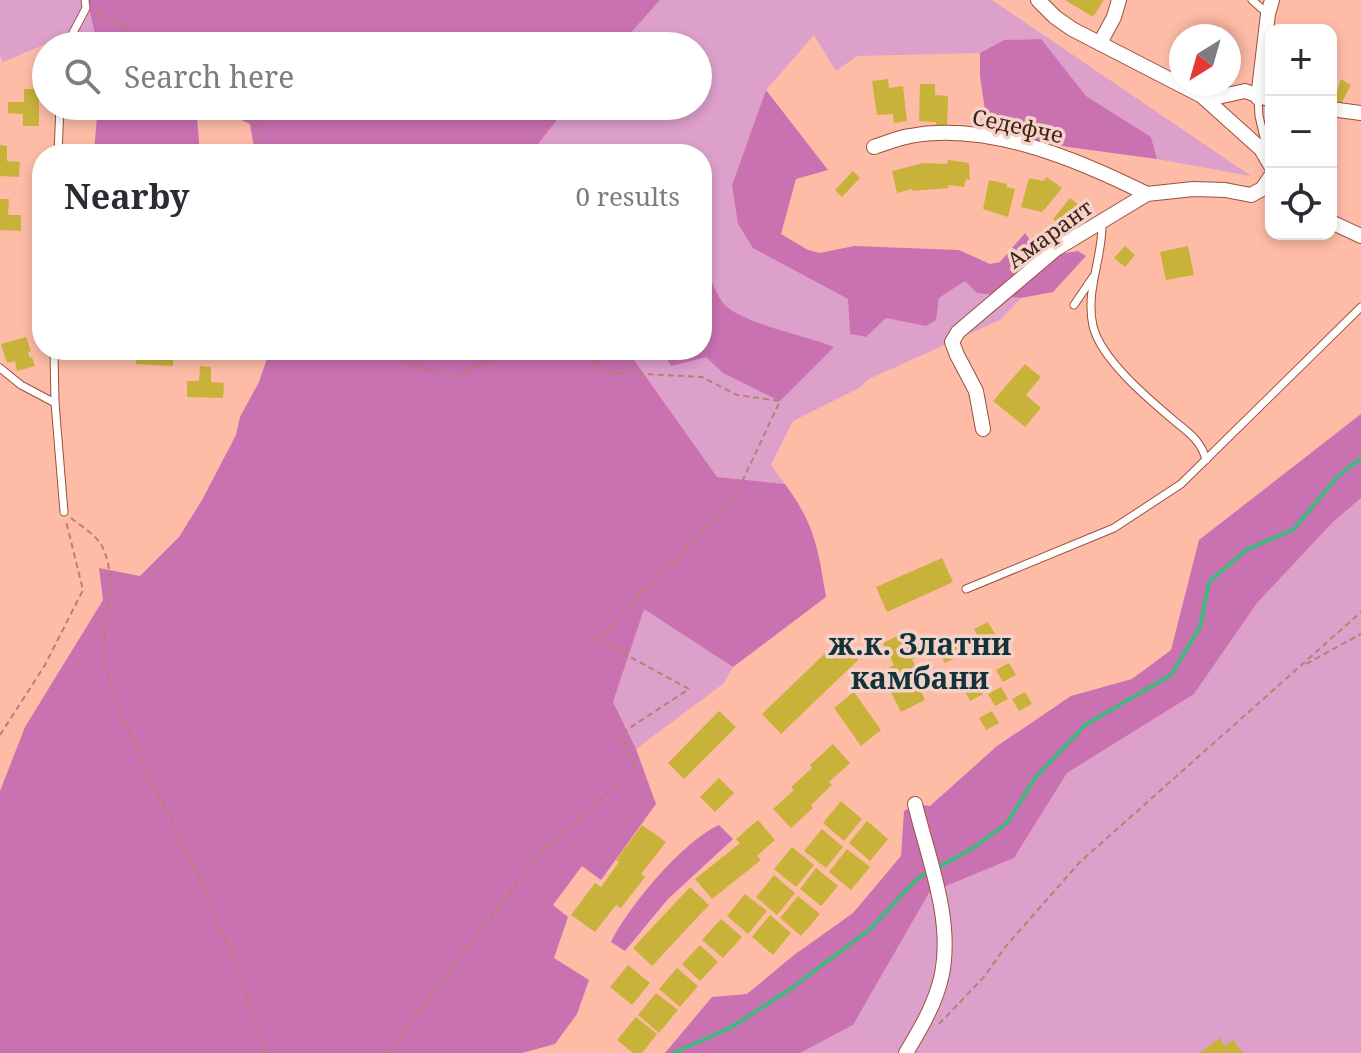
<!DOCTYPE html>
<html lang="en">
<head>
<meta charset="utf-8">
<style>
  body { margin:0; font-family:"Noto Serif",serif; background:#f7f7f7; color:#2b2b33 }
  .controls { position:absolute; right:24px; top:24px; display:grid; overflow:hidden; border-radius:16px; box-shadow:0 4px 12px #0003 }
  .controls button { width:72px; height:72px; display:grid; place-items:center; padding:0; border:0; border-bottom:2px solid #e1e1e2; background:#fff; color:#2b2b33; font:40px sans-serif }
  .compass { position:absolute; left:1169px; top:24px; width:72px; height:72px; border-radius:50%; background:#fff; box-shadow:0 4px 12px #0003; rotate:217deg }
  .list { margin:0; padding:0; list-style:none }
  h2 { display:flex; justify-content:space-between; align-items:center; height:104px; margin:0; padding:0 32px; font-size:34px }
  h2 small { font-size:26px; font-weight:400; color:#7c7c81 }
  .icon { flex:none; width:44px; height:44px; fill:none; stroke:currentColor; stroke-width:2; stroke-linecap:round; stroke-linejoin:round }
  .map { position:relative; flex:none; width:1361px; height:1053px; overflow:hidden }
  .search { position:absolute; background:#fff; box-shadow:0 4px 12px #0003; left:32px; top:32px; width:680px; height:88px; display:flex; align-items:center; gap:20px; box-sizing:border-box; padding:0 28px; border-radius:44px; color:#7c7c81; font-size:30px }
  .panel { position:absolute; background:#fff; box-shadow:0 4px 12px #0003; left:32px; top:144px; width:680px; height:216px; border-radius:32px }
  .map>svg:first-child { display:block }
  .green { fill:#dda0cb }
  .forest { fill:#ca71b2 }
  .lines { fill:none; stroke-linecap:round; stroke-linejoin:round }
  .stream { stroke:#41b87d; stroke-width:4 }
  .building { fill:#c9b23a }
  .service-casing { stroke:#99513a; stroke-width:9 }
  .minor-casing { stroke:#99513a; stroke-width:16 }
  .path { stroke:#b68170; stroke-width:2; stroke-dasharray:6 4; stroke-linecap:butt }
  .service { stroke:#fff; stroke-width:7 }
  .minor { stroke:#fff; stroke-width:14 }
  .labels { text-anchor:middle; dominant-baseline:central; stroke-width:7; stroke-linejoin:round; paint-order:stroke }
  .street-label { font-size:22px; fill:#412218; stroke:#f4d2c8 }
  .district-label { font-size:30px; font-weight:bold; fill:#13333b; stroke:#f4d2c8 }
</style>
</head>
<body>
<div class="map">
<svg width="1361" height="1053" viewBox="0 0 1361 1053">
  <rect width="100%" height="100%" fill="#febca7"/>
  <g class="green">
    <path d="M0,0H93L99,46H54L48,43L3,62L0,56Z"/>
    <path d="M660,0H992L1251,176L1157,159L1151,137L1086,96L1040,39L1004,40L980,53L857,56L836,71L814,35L766,90L732,185L753,247L848,299L850,334L866,337L886,318L936,320L939,298L965,281L977,293L1021,298L1000,320L869,379L859,388L793,421L771,465L785,484L717,477L627,350H702V154H530L568,106H698V46H619Z"/>
    <path d="M1361,498V1053H800L853,1025L929,893L1014,858L1067,773L1194,694L1257,603L1332,523Z"/>
    <path d="M644,608L733,667L723,684L636,749L613,702Z"/>
  </g>
  <g class="forest">
    <path d="M87,0H660L619,46H98Z"/>
    <path d="M1041,39L1086,96L1151,137L1157,159L1068,147L988,131L980,76V53L1004,40Z"/>
    <path d="M766,90L828,170L796,179L781,234L808,250L820,253L854,246L959,250L990,264L1000,262L1025,233L1042,257L1078,251L1086,256L1053,292L1021,298L977,293L965,281L939,298L936,320L926,326L886,318L866,337L850,334L848,299L753,248L738,224L732,185Z"/>
    <path d="M109,106H196L200,154H94L97,116Z"/>
    <path d="M212,106H568L530,154H255L250,124Z"/>
    <path d="M706,269C711,279 716,294 723,303C741,324 806,335 834,347L780,401L723,373L706,357L671,366L662,350H702V281Z"/>
    <path d="M270,350H627L717,477L785,484C815,525 818,548 826,597L733,667L644,609L613,702L636,749L656,804L601,880L582,866L553,905L568,917L554,958L589,980L577,1014L555,1044L522,1053H0V791L25,727L103,600L99,568L140,576L179,537L202,500L236,435L240,417L259,382Z"/>
    <path d="M1361,414V498L1332,523L1257,603L1194,694L1067,773L1014,858L929,893L853,1025L800,1053H665L712,997L747,994L794,955L853,913L901,856L904,811L916,804L930,806L997,746L1071,696L1132,679L1171,650L1199,540Z"/>
    <path d="M719,825L733,839L668,899L625,951L611,942C629,906 683,841 719,825Z"/>
  </g>
  <g class="lines">
    <g class="stream">
      <path d="M937,868L973,848L1007,823L1035,778L1085,725L1171,675L1200,627L1209,582L1246,550L1294,529L1338,476L1361,458"/>
      <path d="M673,1053L730,1028L789,990L869,930L918,878L929,872"/>
    </g>
  </g>
  <g class="building">
    <path d="M1065,0H1104L1093,17Z"/>
    <path d="M888,79L889,88L903,86L907,121L894,123L893,114L877,115L872,81Z"/>
    <path d="M1341,79L1351,85L1341,104L1334,100Z"/>
    <path d="M920,84H935V95L948,96L947,129H935L936,122L919,121Z"/>
    <path d="M24,89H39V126H23V114L8,113V102H24Z"/>
    <path d="M0,145L7,146V161L20,162L19,177L0,176Z"/>
    <path d="M948,160L969,163L970,180L966,179L964,187L948,185L949,188L912,191V189L897,193L892,171L923,163L947,164Z"/>
    <path d="M853,171L860,178L842,197L835,190Z"/>
    <path d="M1047,177L1062,188L1044,210L1041,212L1021,207L1029,178L1043,181Z"/>
    <path d="M989,180L1007,184L1006,187L1015,189L1008,217L983,209Z"/>
    <path d="M1070,198L1080,206L1085,204L1092,218L1066,230L1053,219Z"/>
    <path d="M0,199H9L8,215H21V231L0,230Z"/>
    <path d="M1125,246L1135,255L1125,267L1114,258Z"/>
    <path d="M1188,246L1194,275L1166,280L1160,252Z"/>
    <path d="M26,337L31,351L28,352L30,358L32,357L35,366L17,371L15,361L7,363L1,344Z"/>
    <path d="M137,350L173,351V366L136,364Z"/>
    <path d="M1025,364L1041,377L1026,395L1041,408L1025,427L993,401Z"/>
    <path d="M200,366L211,367V382L224,383L223,398L187,397V381H199Z"/>
    <path d="M942,558L953,582L887,612L876,587Z"/>
    <path d="M988,622L996,636L982,643L974,629Z"/>
    <path d="M905,632L917,656L912,659L920,676L915,679L925,700L901,712L888,686L895,682L888,668L894,665L883,643Z"/>
    <path d="M843,636L858,660L781,734L762,714Z"/>
    <path d="M955,640L963,654L945,663L937,650Z"/>
    <path d="M1009,663L1016,675L1003,682L996,670Z"/>
    <path d="M977,682L983,694L970,701L964,689Z"/>
    <path d="M1001,687L1008,699L995,706L988,694Z"/>
    <path d="M854,692L881,730L861,746L834,708Z"/>
    <path d="M1025,692L1032,704L1019,711L1012,699Z"/>
    <path d="M719,711L736,727L684,779L668,763Z"/>
    <path d="M992,711L999,723L986,730L979,718Z"/>
    <path d="M833,744L850,763L829,782L832,785L811,805L813,808L791,828L773,809L794,790L791,787L812,768L810,765Z"/>
    <path d="M719,778L734,793L715,812L700,797Z"/>
    <path d="M841,801L862,819L844,841L823,823Z"/>
    <path d="M758,820L775,840L757,856L761,860L712,899L695,879L740,843L736,839Z"/>
    <path d="M867,821L888,839L870,861L849,843Z"/>
    <path d="M642,825L666,842L641,874L645,877L621,908L616,905L595,932L571,915L595,883L601,887L619,862L616,860Z"/>
    <path d="M822,829L843,847L826,868L804,851Z"/>
    <path d="M792,847L814,865L796,887L774,869Z"/>
    <path d="M847,849L870,867L851,890L829,872Z"/>
    <path d="M816,868L838,886L821,906L800,889Z"/>
    <path d="M774,875L795,893L777,915L756,897Z"/>
    <path d="M690,887L709,905L652,966L633,948Z"/>
    <path d="M745,894L767,911L748,934L727,916Z"/>
    <path d="M798,896L820,914L801,936L780,918Z"/>
    <path d="M770,915L791,933L773,955L752,937Z"/>
    <path d="M721,919L742,937L723,958L702,940Z"/>
    <path d="M700,945L718,962L700,981L682,964Z"/>
    <path d="M628,965L650,983L632,1005L610,987Z"/>
    <path d="M677,968L698,986L680,1007L659,989Z"/>
    <path d="M656,993L678,1010L659,1033L638,1015Z"/>
    <path d="M636,1017L657,1034L642,1053H633L617,1040Z"/>
    <path d="M1220,1038L1225,1046L1233,1040L1243,1053H1199Z"/>
  </g>
  <g class="lines">
    <defs>
      <g id="service">
        <path d="M1252,0L1268,14"/>
        <path d="M66,46L86,8L85,0"/>
        <path d="M1258,98L1259,116L1267,150"/>
        <path d="M58,154L60,106"/>
        <path d="M1102,223C1103,258 1085,290 1093,326C1101,360 1151,401 1177,423C1191,434 1202,443 1206,460"/>
        <path d="M1074,305L1093,277"/>
        <path d="M54,350L55,403L64,512"/>
        <path d="M0,368L21,385L55,403"/>
        <path d="M966,589L1114,528L1181,484L1361,307"/>
      </g>
      <g id="minor">
        <path d="M1038,0L1055,17L1072,29L1202,96L1213,98L1245,91L1271,100"/>
        <path d="M1100,43L1114,17L1119,0"/>
        <path d="M1202,96L1261,149L1271,166"/>
        <path d="M1258,98L1268,14L1272,0"/>
        <path d="M1331,109L1361,113"/>
        <path d="M874,147C886,143 898,138 910,136C987,121 1079,160 1147,194"/>
        <path d="M1331,222L1361,236"/>
        <path d="M983,429L976,391L957,355L952,342L958,332L1056,249L1147,194L1193,189L1225,190L1251,195L1262,189L1271,176"/>
        <path d="M906,1053C921,1028 936,1003 942,974C953,918 928,858 915,804"/>
      </g>
    </defs>
    <use href="#service" class="service-casing"/>
    <use href="#minor" class="minor-casing"/>
    <g class="path">
      <path d="M96,13L139,35L180,43L184,46"/>
      <path d="M251,106L267,154"/>
      <path d="M391,350L412,366L453,376L518,350"/>
      <path d="M71,518C81,526 96,535 102,546C122,587 96,630 108,672C127,738 162,798 191,860C220,923 245,987 264,1053"/>
      <path d="M1306,664L1361,634"/>
      <path d="M0,735L45,665L83,590L66,521"/>
      <path d="M939,1024L983,978L1006,946L1080,862L1361,612"/>
      <path d="M387,1053L539,854L635,769L619,735L689,689L597,639L733,501L780,401L737,395L702,377L605,372L582,350"/>
    </g>
    <use href="#service" class="service"/>
    <use href="#minor" class="minor"/>
  </g>
  <g class="labels">
    <g class="street-label">
      <text transform="translate(1018 125) rotate(12)">Седефче</text>
      <text transform="translate(1049 233) rotate(-36)">Амарант</text>
    </g>
    <g class="district-label">
      <text x="920" y="643">ж.к. Златни<tspan x="920" dy="34">камбани</tspan></text>
    </g>
  </g>
</svg>
<div class="controls">
<button>+</button>
<button>−</button>
<button><svg class="icon" aria-label="locate" viewBox="0 0 24 24"><circle cx="12" cy="12" r="6"/><path d="M12 2v4M12 18v4M2 12h4M18 12h4"/></svg></button>
</div>
<svg class="compass" viewBox="-18 -18 36 36"><path d="M0-13l5 13h-10z" fill="#e53935"/><path d="M0 13l5-13h-10z" fill="#7c7c81"/></svg>
<div class="search"><svg class="icon" aria-label="search" viewBox="0 0 24 24"><circle cx="10" cy="10" r="6"/><path d="M15 15l6 6"/></svg>Search here</div>
<section class="panel">
<h2>Nearby<small>0 results</small></h2>
<ul class="list">
</ul>
</section>
</div>
</body>
</html>
